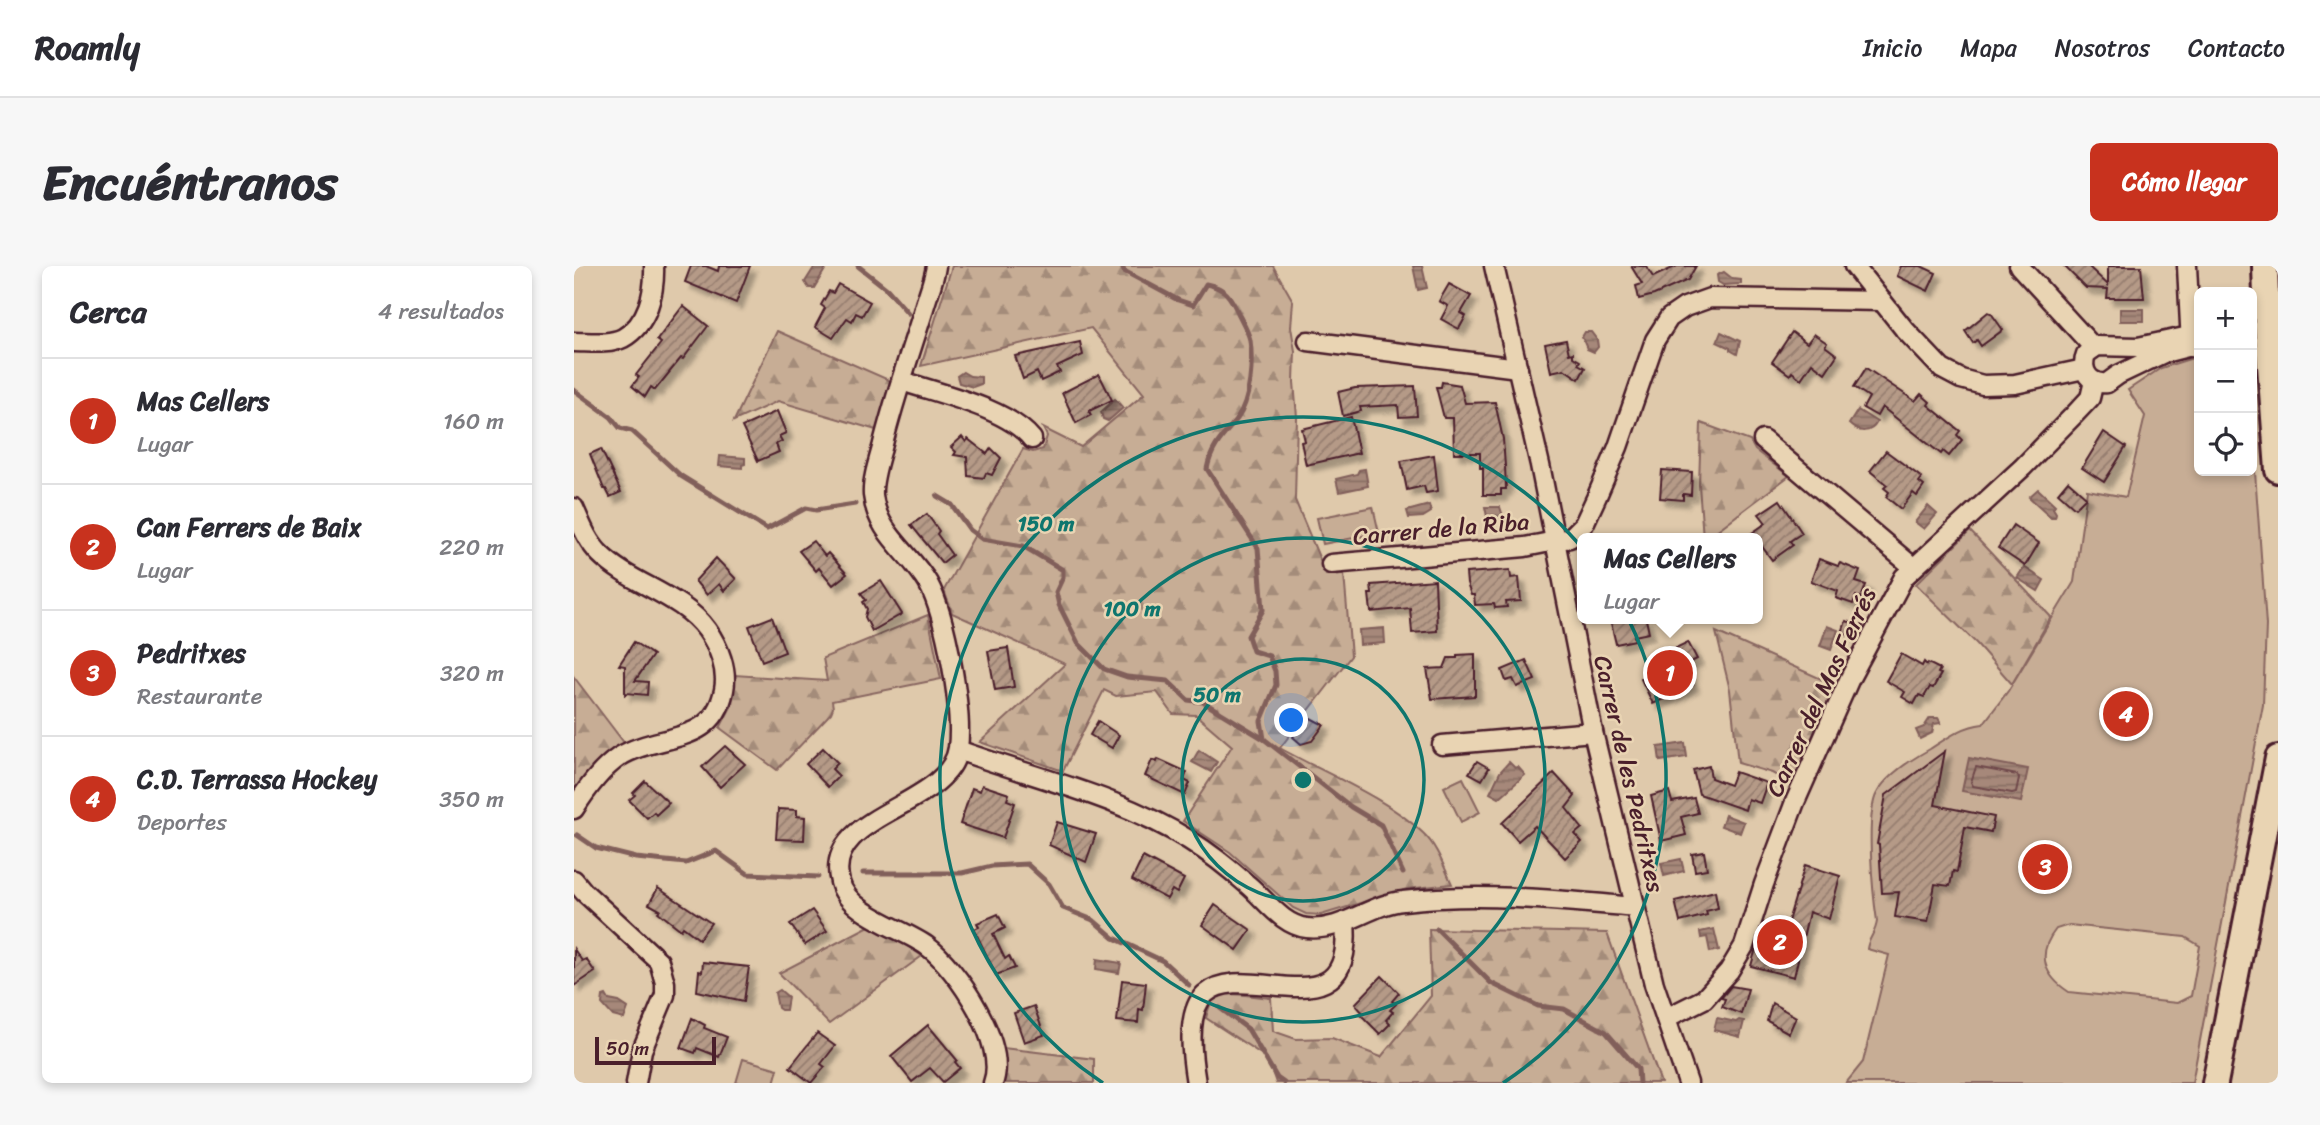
<!DOCTYPE html>
<html lang="es">
<head>
<meta charset="utf-8">
<style>
  body { margin:0; font-family:Sriracha,sans-serif; background:#f7f7f7; color:#2b2b33 }
  .controls { position:absolute; right:21px; top:21px; display:grid; overflow:hidden; border-radius:10px; box-shadow:0 4px 10px #0003 }
  .controls button { width:63px; height:63px; display:grid; place-items:center; padding:0; border:0; border-bottom:2px solid #e1e1e2; background:#fff; color:#2b2b33; font:35px sans-serif }
  .scale { position:absolute; left:21px; bottom:18px; width:121px; box-sizing:border-box; padding-left:7px; border:4px solid #4a1f2b; border-top:0; font-size:19px; line-height:24px; white-space:nowrap; color:#4a1f2b; -webkit-text-stroke:5px #e9d4b3; paint-order:stroke }
  .you { position:absolute; left:718px; top:455px; width:24px; height:24px; margin:-18px; border:5px solid #fff; border-radius:50%; background:#1a73e8; box-shadow:0 0 0 10px #1a73e833 }
  .badge { display:grid; place-items:center; width:46px; height:46px; border-radius:50%; background:#c8321e; color:#fff; font-size:23px; font-weight:700 }
  .pin { position:absolute; translate:-50% -50%; border:4px solid #fff; box-shadow:0 2px 7px #0006 }
  .popup { position:absolute; left:1003px; top:267px; width:186px; height:91px; box-sizing:border-box; display:grid; place-content:center; border-radius:10px; background:#fff; filter:drop-shadow(0 2px 5px #0005); font-size:23px; white-space:nowrap; color:#7c7c81 }
  .popup b { font-size:26px; color:#2b2b33 }
  .popup::after { content:''; position:absolute; left:50%; top:100%; margin-left:-14px; border:14px solid transparent; border-top-color:#fff }
  .list { margin:0; padding:0; list-style:none }
  h2 { display:flex; justify-content:space-between; align-items:center; height:91px; margin:0; padding:0 28px; font-size:30px }
  h2 small { font-size:23px; font-weight:400; color:#7c7c81 }
  .list li { display:grid; grid-template-columns:46px 1fr auto; gap:21px; align-items:center; box-sizing:border-box; height:126px; padding:0 28px; border-top:2px solid #e1e1e2 }
  .list b { display:block; font-size:26px; white-space:nowrap }
  .list p { margin:0; font-size:23px; white-space:nowrap; color:#7c7c81 }
  .list em { font-size:23px; font-style:normal; color:#7c7c81 }
  .icon { flex:none; width:38px; height:38px; fill:none; stroke:currentColor; stroke-width:2; stroke-linecap:round; stroke-linejoin:round }
  .map { position:relative; flex:none; width:1704px; height:817px; overflow:hidden; border-radius:10px }
  header { display:flex; align-items:center; gap:42px; box-sizing:border-box; height:98px; padding:0 35px; background:#fff; border-bottom:2px solid #e1e1e2 }
  header strong { font-size:33px }
  nav { display:flex; gap:38px; margin-inline-start:auto; font-size:24px }
  .intro { display:flex; align-items:center; justify-content:space-between; box-sizing:border-box; height:168px; padding:0 42px }
  h1 { margin:0; font-size:49px }
  .button { padding:18px 32px; border-radius:10px; background:#c8321e; color:#fff; font-size:24px; font-weight:700 }
  main { display:flex; gap:42px; padding:0 42px }
  aside { flex:1; background:#fff; border-radius:10px; box-shadow:0 4px 10px #0003 }
  .map>svg:first-child { display:block }
  .forest { fill:url(#forest-firs); stroke:#886660; stroke-width:2 }
  .green { fill:#c7ad95; stroke:#886660; stroke-width:2; fill-rule:evenodd }
  .water { fill:url(#water-rules); stroke:#815e5a; stroke-width:2 }
  .lines { fill:none; stroke-linecap:round; stroke-linejoin:round }
  .shore { stroke:#6f494b; stroke-width:2 }
  .stream { stroke:#815e5a; stroke-width:5 }
  .building { fill:url(#building-hatch); stroke:#4a1f2b; stroke-width:2; filter:url(#shadow) }
  .street-casing { stroke:#4a1f2b; stroke-width:23 }
  .secondary-casing { stroke:#4a1f2b; stroke-width:30 }
  .street { stroke:#e9d4b3; stroke-width:18 }
  .secondary { stroke:#e9d4b3; stroke-width:24 }
  .ring { fill:none; stroke:#0f766e; stroke-width:3.5 }
  .labels { text-anchor:middle; dominant-baseline:central; stroke-width:5; stroke-linejoin:round; paint-order:stroke }
  .street-label { font-size:24px; fill:#4a1f2b; stroke:#e9d4b3 }
  .centre { fill:#0f766e; stroke:#e9d4b3; stroke-width:3.5 }
  .ring-label { font-size:21px; text-anchor:middle; font-weight:bold; fill:#0f766e; stroke:#e9d4b3; stroke-width:5; stroke-linejoin:round; paint-order:stroke }
</style>
</head>
<body>
<header>
<strong>Roamly</strong>
<nav><a>Inicio</a><a>Mapa</a><a>Nosotros</a><a>Contacto</a></nav>
</header>
<div class="intro"><h1>Encuéntranos</h1><a class="button">Cómo llegar</a></div>
<main>
<aside>
<h2>Cerca<small>4 resultados</small></h2>
<ul class="list">
<li><span class="badge">1</span><div><b>Mas Cellers</b><p>Lugar</p></div><em>160 m</em></li>
<li><span class="badge">2</span><div><b>Can Ferrers de Baix</b><p>Lugar</p></div><em>220 m</em></li>
<li><span class="badge">3</span><div><b>Pedritxes</b><p>Restaurante</p></div><em>320 m</em></li>
<li><span class="badge">4</span><div><b>C.D. Terrassa Hockey</b><p>Deportes</p></div><em>350 m</em></li>
</ul>
</aside>
<div class="map">
<svg width="1704" height="817" viewBox="0 0 1704 817">
  <defs>
    <pattern id="forest-firs" width="22" height="20" patternUnits="userSpaceOnUse" patternTransform="scale(1.75)"><rect width="22" height="20" fill="#c7ad95"/><path d="M5 1l3.5 6h-7zM16 11l3.5 6h-7z" fill="#a48c7a"/></pattern>
    <pattern id="water-rules" width="6" height="5" patternUnits="userSpaceOnUse" patternTransform="scale(1.75)"><rect width="6" height="5" fill="#a6887a"/><path d="M0 2.5h6" fill="none" stroke="#896f64"/></pattern>
    <pattern id="building-hatch" width="6" height="6" patternUnits="userSpaceOnUse" patternTransform="scale(1.75)"><rect width="6" height="6" fill="#b59a87"/><path d="M-1 1l2-2M0 6l6-6M5 7l2-2" fill="none" stroke="#957d6f"/></pattern>
    <filter id="shadow"><feDropShadow dx="6" dy="6" stdDeviation="2" flood-color="#0004"/></filter>
  </defs>
  <rect width="100%" height="100%" fill="#dfc9ab"/>
  <filter id="ink" filterUnits="userSpaceOnUse"><feTurbulence type="fractalNoise" baseFrequency=".0143" numOctaves="2"/><feDisplacementMap in="SourceGraphic" scale="14" xChannelSelector="R" yChannelSelector="G"/><feConvolveMatrix kernelMatrix="1 2 1 2 8 2 1 2 1" color-interpolation-filters="sRGB"/></filter>
  <g filter="url(#ink)">
    <g class="forest">
      <path d="M378,0H699L719,35L717,61L721,85L720,116L723,151L721,234L752,308H770L777,390L706,482C750,507 812,531 849,567C863,580 870,601 878,618L833,623L747,649L732,648L719,642L656,586L609,555L658,480L622,449L599,448L583,426L542,430L530,424L489,505L406,476L491,398L378,347L370,324L449,183L459,186L469,183L473,170L469,162L507,181L570,128L517,62L347,100Z"/>
      <path d="M203,65L317,115L302,164L204,135L160,155Z"/>
      <path d="M1127,157L1176,175L1181,184L1215,210L1133,272H1129L1125,219Z"/>
      <path d="M1396,265L1477,351L1438,418L1403,378L1342,318Z"/>
      <path d="M354,349L367,413L258,435L259,442L257,447L203,504L146,462L158,439L161,409L253,415L249,392Z"/>
      <path d="M1142,366L1261,419L1218,518L1198,507L1164,497L1156,424Z"/>
      <path d="M0,411L51,478L35,489L0,529Z"/>
      <path d="M297,659L326,675L348,690L255,758L205,707Z"/>
      <path d="M855,663L1033,667L1087,817H702L693,792L632,752C634,745 635,737 641,732C651,724 684,731 697,732L699,765L722,773L758,772L807,791L857,730Z"/>
      <path d="M429,782L520,793V817H429L432,800Z"/>
    </g>
    <g class="green">
      <path d="M1625,90V205H1678V164L1692,359L1689,439L1618,817H1272L1289,796L1315,689L1293,683C1294,672 1302,667 1303,655C1299,629 1291,548 1303,527C1313,508 1338,493 1356,483C1373,472 1389,460 1409,458L1434,425L1500,316L1513,224L1552,231L1571,150L1554,124L1587,102ZM1495,659L1611,671L1626,680L1617,730L1603,737L1495,726C1470,710 1462,688 1482,663Z"/>
      <path d="M799,241L805,267L749,278L743,252Z"/>
      <path d="M889,512L906,546L887,556L870,521Z"/>
      <path d="M169,793L204,803L200,817H162Z"/>
    </g>
    <g class="water">
      <path d="M241,0L252,2L240,22H235L231,16Z"/>
      <path d="M839,0H848L853,22L844,24Z"/>
      <path d="M1150,6L1159,13L1167,14V18L1149,19L1144,16L1143,9Z"/>
      <rect x="1546" y="43" width="24" height="12"/>
      <path d="M1011,66H1017L1023,74L1024,81L1020,86L1013,83L1008,71Z"/>
      <path d="M1147,66L1166,75L1163,88L1156,84V82L1143,76Z"/>
      <path d="M389,106L396,110L407,111V118L399,121L385,117L383,110Z"/>
      <path d="M541,133L549,142L534,155L529,153L527,146Z"/>
      <path d="M1284,144L1303,156C1297,168 1284,167 1275,158Z"/>
      <path d="M146,190L171,192V198L168,199V202L145,200Z"/>
      <path d="M791,203L794,220L765,226L762,213L783,208L785,204Z"/>
      <path d="M1464,223L1481,239L1479,242L1482,247L1481,251H1477L1455,231Z"/>
      <path d="M855,239L857,246L849,251L835,252L833,245Z"/>
      <path d="M1354,240L1363,248L1350,263L1341,256Z"/>
      <path d="M911,241H926L929,250L915,260Z"/>
      <path d="M1450,301L1470,314L1464,325L1443,312Z"/>
      <path d="M1253,360L1264,364L1257,384L1246,380Z"/>
      <path d="M810,362L811,377L786,379L785,364Z"/>
      <path d="M1356,452H1364L1367,457L1360,458L1358,467L1346,473L1342,464L1350,461Z"/>
      <path d="M1111,477L1113,491L1086,495L1084,481Z"/>
      <path d="M625,484L643,496L637,506L618,496Z"/>
      <path d="M1395,492L1454,503L1447,536L1388,525Z"/>
      <path d="M935,496L941,502L944,501L951,509L925,532L916,527L926,506Z"/>
      <path d="M1151,549L1170,556L1166,567L1147,560Z"/>
      <path d="M1107,593L1110,605L1090,610L1087,597Z"/>
      <path d="M1140,663L1145,684L1136,686L1133,671L1127,672L1126,666Z"/>
      <path d="M523,693L547,697L545,707L522,703Z"/>
      <path d="M206,724L214,731L212,744H207L204,742L201,727Z"/>
      <path d="M32,729L35,734L45,736L54,742L50,753L39,750L28,738L29,730Z"/>
      <path d="M1143,752L1162,756L1165,754L1170,755L1166,771L1140,764Z"/>
    </g>
    <g class="lines">
      <path class="shore" d="M1402,501L1443,509L1445,512L1442,526L1438,527L1399,520L1397,516Z"/>
      <g class="stream">
        <path d="M284,0L313,23L334,47"/>
        <path d="M548,0L550,5L604,34L619,39L632,18C652,22 657,31 665,49C669,57 674,65 676,74C679,96 677,134 663,153C650,169 637,181 633,203L684,282L689,344L674,370L679,385L695,390L701,405L702,419L687,455L690,473L777,541L807,559L829,607"/>
        <path d="M0,124L37,151L46,162L58,165L107,210L193,263L232,242L242,244L281,238"/>
        <path d="M363,230L378,239L396,264L408,273L449,280L489,304V311L482,326L485,339L504,377L530,403L553,411L594,415L614,434L629,436L690,473"/>
        <path d="M3,569L22,582L62,592L112,597L142,585L174,608L244,611"/>
        <path d="M289,607H388L418,600L453,598L475,618L489,642L519,654L540,672L589,695L615,719"/>
        <path d="M863,663L917,717L964,740L990,743L1032,766L1064,803L1065,817"/>
        <path d="M646,742L674,763L703,812L710,817"/>
      </g>
    </g>
    <g class="building">
      <path d="M117,0H132L144,5L145,0H176L162,37L111,16Z"/>
      <path d="M1057,0H1072L1079,11L1103,0H1122L1114,14L1080,29L1065,33L1062,20L1068,18Z"/>
      <path d="M1327,0H1347L1362,7L1354,25L1323,10Z"/>
      <path d="M1490,0H1514L1534,19V0H1567L1570,32H1533L1534,23L1512,22Z"/>
      <path d="M264,18L296,36L288,50L282,47L278,55L273,52L259,72L241,61L251,42L247,39L255,25L259,27Z"/>
      <path d="M875,18L897,30L887,47L892,50L885,63L867,53L874,40L865,35Z"/>
      <path d="M109,40L134,60L109,93L107,92L81,124L77,121L71,131L58,120L65,111L62,109L87,77L83,74Z"/>
      <path d="M1414,46L1417,47L1429,64L1407,80L1403,74L1399,77L1391,65Z"/>
      <path d="M1218,66L1233,77L1240,68L1253,77L1251,80L1263,89L1251,107L1238,97L1227,113L1218,106L1216,109L1198,96Z"/>
      <path d="M992,74L995,88L999,87V91L1006,95L1004,98L1011,102L1005,113L990,103L977,106L971,78Z"/>
      <path d="M506,76L509,89L483,101L486,106L467,115L463,106L449,113L441,90Z"/>
      <path d="M1292,102L1341,135L1347,128L1356,136L1354,139L1386,165L1383,169L1388,174L1375,190L1369,185L1367,188L1308,141L1303,150L1289,142L1295,131L1280,121Z"/>
      <path d="M525,108L538,134L515,145L517,149L502,157L488,127Z"/>
      <path d="M868,116L886,119L891,137L921,136L929,173L931,200L932,223H927V229H909V202H906V187H880L879,152H870L862,121H867Z"/>
      <path d="M841,120L843,150L825,151L824,139L786,141L787,145L769,150L764,126L781,122Z"/>
      <path d="M203,145L212,167L205,170L208,175L202,178L205,186L184,195L168,161Z"/>
      <path d="M777,151L785,187L732,199L727,176L731,175L728,163Z"/>
      <path d="M1530,166L1552,181L1530,216L1508,202Z"/>
      <path d="M388,171L392,176L394,173L413,188L417,182L427,192L418,209L412,207L410,212L394,210L393,191L380,189L382,186L377,181Z"/>
      <path d="M27,183L47,226L36,231L32,223H30L16,188Z"/>
      <path d="M1312,185L1348,212L1345,216L1350,220L1343,230L1339,227L1327,243L1312,231L1315,226L1310,222L1313,219L1296,205Z"/>
      <path d="M860,189L864,225L852,227L850,220L833,224L827,195Z"/>
      <path d="M1088,204L1118,206L1117,229L1109,228V234L1086,232Z"/>
      <path d="M1494,215L1512,231L1501,242L1484,227Z"/>
      <path d="M1206,234L1228,267L1216,275L1219,279L1198,294L1178,267L1192,257L1185,248Z"/>
      <path d="M353,248L365,265L363,268L378,289L368,297L337,259Z"/>
      <path d="M1439,259L1465,277L1451,300L1424,282Z"/>
      <path d="M239,275L251,290L254,287L273,308L259,319L245,302L242,305L225,285Z"/>
      <path d="M142,292L162,313L150,325L145,318L133,329L121,315Z"/>
      <path d="M1245,293L1264,300L1266,297L1286,305L1282,316L1292,319L1287,332L1282,330L1279,338L1262,332L1264,325L1237,315Z"/>
      <path d="M936,304L937,312L945,311L947,335L932,336L933,341L921,342L920,338L901,339L900,329H897L893,318L892,307Z"/>
      <path d="M861,314L863,365L838,367L836,342L797,346L795,328H798L797,319Z"/>
      <path d="M307,315L328,348L298,365L291,351L293,343L289,336L292,334L287,327Z"/>
      <path d="M198,351L211,386L188,395L175,360Z"/>
      <path d="M1036,353H1072L1075,367L1060,370L1061,374L1042,378Z"/>
      <path d="M1272,355L1289,360L1284,372L1268,367Z"/>
      <path d="M60,376L79,389L61,415L74,416L73,429L52,427L51,430V400L45,399Z"/>
      <path d="M1114,376L1123,393L1109,400L1119,419L1079,438L1067,413L1090,401L1085,390Z"/>
      <path d="M434,382L440,421L421,424L414,385Z"/>
      <path d="M901,388V430L858,433L853,403L870,402L874,392H883V389Z"/>
      <path d="M1327,388L1348,400L1350,396L1353,399L1354,397L1366,403L1364,407L1367,408L1359,422L1356,421L1350,431L1345,429L1340,438L1328,431L1331,426L1312,415Z"/>
      <path d="M952,394L961,414L943,421L939,413L932,415L928,404Z"/>
      <path d="M733,450L750,459L738,475L727,478L719,471Z"/>
      <path d="M524,455L545,469L538,482L516,469Z"/>
      <path d="M151,480L171,498L146,521L128,501Z"/>
      <path d="M249,482L264,497L258,503L265,510L254,521L232,498Z"/>
      <path d="M1371,485L1361,539L1420,551L1417,566L1391,561L1383,606L1379,605L1376,620L1361,618L1354,656L1321,651L1325,626L1308,627L1305,579L1303,578L1312,529Z"/>
      <path d="M584,493L613,506L610,514L616,517L611,529L571,510L578,494L583,496Z"/>
      <path d="M903,495L915,502L908,514L895,507Z"/>
      <path d="M1135,500L1137,512L1156,519L1161,506L1193,517L1186,537L1174,533L1171,544L1125,528L1119,504Z"/>
      <path d="M980,507L1001,530L992,542L1008,562L1001,568L1008,576L991,592L961,560L944,575L928,557Z"/>
      <path d="M71,515L95,537L82,549L80,546L73,552L55,534L61,529L59,527Z"/>
      <path d="M408,519L435,528L433,534L441,537L429,572L386,558L398,522L406,525Z"/>
      <path d="M1095,525L1098,536L1120,532L1124,547L1107,551L1112,569L1087,575L1077,530Z"/>
      <path d="M204,543L223,544V550L231,551L230,574L202,573Z"/>
      <path d="M483,556L522,568L512,596L475,579Z"/>
      <path d="M1130,586L1133,603L1121,605L1118,588Z"/>
      <path d="M569,591L610,613L603,627L598,624L593,633L558,614Z"/>
      <path d="M1231,599L1266,610L1255,653L1235,646L1220,711L1177,700L1189,657L1212,662Z"/>
      <path d="M84,622L137,657L125,673L109,661L107,664L84,646L86,644L75,638Z"/>
      <path d="M1141,625L1144,642L1132,645L1133,649L1106,656L1101,635Z"/>
      <path d="M641,639L677,664L663,684L628,659Z"/>
      <path d="M238,644L253,665L231,679L216,658Z"/>
      <path d="M424,648L431,662L419,668L431,693L435,690L441,702L422,709L400,663L405,661L403,657Z"/>
      <path d="M0,683L8,695L12,693L21,706L0,720Z"/>
      <path d="M129,696L175,701L170,735L123,725L125,705L128,706Z"/>
      <path d="M808,710L825,727L818,735L822,738L816,744L819,746L812,754L816,758L806,768L787,749L789,747L781,738Z"/>
      <path d="M548,714L572,717L569,744L565,743L564,757L543,755Z"/>
      <path d="M1157,720L1174,723L1167,748L1148,741L1151,733L1147,732Z"/>
      <path d="M1198,737L1222,751L1215,767L1193,755Z"/>
      <path d="M460,740L470,769L450,776L440,747Z"/>
      <path d="M118,752L131,759L130,762L153,771L145,791L123,782L121,787L107,782Z"/>
      <path d="M354,759L383,794L381,796L386,802L369,816L356,802L338,816L317,790Z"/>
      <path d="M243,767L261,780L247,798L251,801L237,817L216,801Z"/>
    </g>
    <g class="lines">
      <defs>
        <g id="street">
          <path d="M362,0C360,15 353,30 349,46C335,91 319,136 308,182C304,196 298,215 299,229C303,268 336,286 354,317C372,350 389,445 384,482C376,542 247,547 266,616C274,648 328,662 353,680C383,702 434,779 419,817"/>
          <path d="M920,0L966,199L1019,466L1080,718L1114,817"/>
          <path d="M1280,0L1331,64L1368,103L1387,113L1409,119L1441,118L1510,103"/>
          <path d="M1445,0L1520,82"/>
          <path d="M1613,0L1617,79"/>
          <path d="M1625,68L1564,81L1523,80L1512,88C1506,105 1516,119 1533,117L1544,109L1590,87L1625,78"/>
          <path d="M734,75L944,102"/>
          <path d="M0,76C15,76 35,79 49,72C74,58 81,26 80,0"/>
          <path d="M328,115C366,128 433,142 458,173"/>
          <path d="M1189,174L1339,301"/>
          <path d="M0,242C7,258 13,275 26,288C57,319 107,328 133,364C145,381 154,404 150,424C139,481 85,466 45,491C26,504 12,524 0,543"/>
          <path d="M757,298L951,281L996,272L1010,258L1023,230L1044,181L1081,74L1095,52L1111,41L1136,32L1308,35"/>
          <path d="M868,479L1019,466"/>
          <path d="M384,484C461,512 545,530 615,574C636,587 656,603 674,619C692,634 708,659 733,662C768,666 796,638 829,635C907,626 983,634 1061,641"/>
          <path d="M0,614L10,626L85,695L91,717V729L68,784L62,817"/>
          <path d="M1092,752L1130,733L1155,705L1170,680L1190,618L1221,536L1276,412L1330,311L1449,201L1500,149L1516,132L1520,115"/>
          <path d="M622,817C618,793 611,747 631,728C671,691 781,770 771,657"/>
        </g>
        <g id="secondary">
          <path d="M1691,0L1693,60L1704,204"/>
          <path d="M1641,817L1704,492"/>
        </g>
      </defs>
      <use href="#street" class="street-casing"/>
      <use href="#secondary" class="secondary-casing"/>
      <use href="#street" class="street"/>
      <use href="#secondary" class="secondary"/>
    </g>
  </g>
  <g class="ring">
    <circle cx="729" cy="514" r="121"/>
    <circle cx="729" cy="514" r="242"/>
    <path d="M529 817A363 363 0 1 1 929 817"/>
  </g>
  <g class="labels">
    <g class="street-label">
      <text transform="translate(867 263) rotate(-5)">Carrer de la Riba</text>
      <text transform="translate(1247 426) rotate(-65)">Carrer del Mas Ferrés</text>
      <text transform="translate(1055 508) rotate(77)">Carrer de les Pedritxes</text>
    </g>
  </g>
  <circle cx="729" cy="514" r="10" class="centre"/>
  <g class="ring-label">
    <text x="472" y="265">150 m</text>
    <text x="558" y="350">100 m</text>
    <text x="643" y="436">50 m</text>
  </g>
</svg>
<div class="controls">
<button>+</button>
<button>−</button>
<button><svg class="icon" aria-label="locate" viewBox="0 0 24 24"><circle cx="12" cy="12" r="6"/><path d="M12 2v4M12 18v4M2 12h4M18 12h4"/></svg></button>
</div>
<div class="scale">50 m</div>
<div class="you"></div>
<div class="pin badge" style="left:1096px;top:407px">1</div>
<div class="popup"><b>Mas Cellers</b>Lugar</div>
<div class="pin badge" style="left:1206px;top:676px">2</div>
<div class="pin badge" style="left:1471px;top:601px">3</div>
<div class="pin badge" style="left:1552px;top:448px">4</div>
</div>
</main>
</body>
</html>
